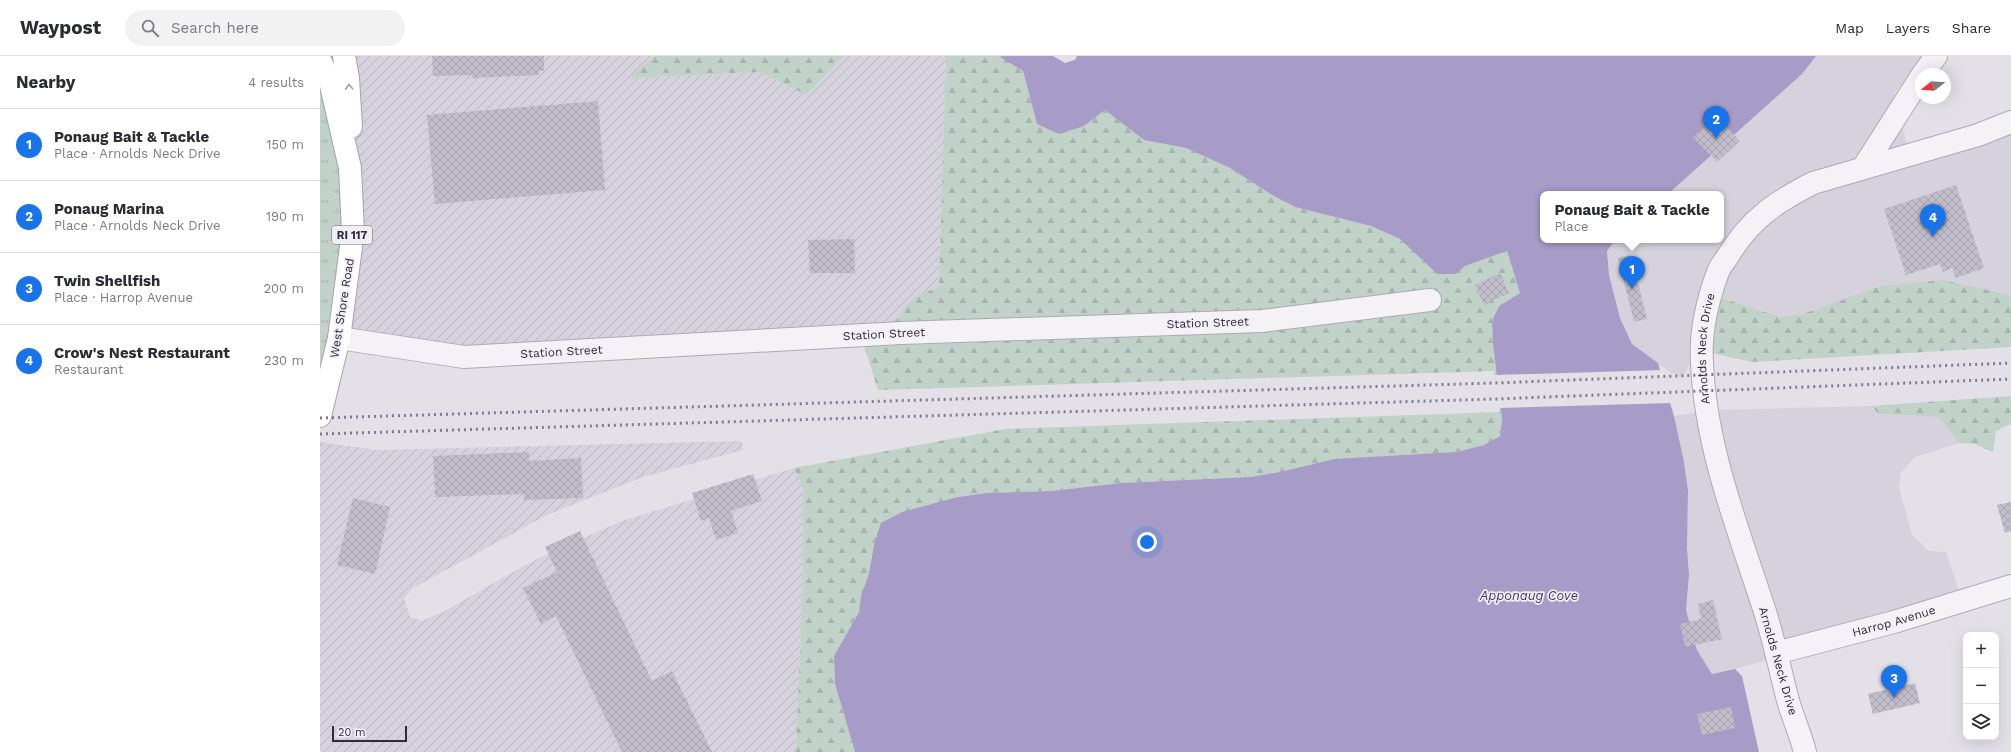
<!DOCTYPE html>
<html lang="en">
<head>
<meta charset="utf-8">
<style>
  body { margin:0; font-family:"Work Sans",sans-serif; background:#f2f2f3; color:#2b2b33 }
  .controls { position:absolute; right:12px; bottom:12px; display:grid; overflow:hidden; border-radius:8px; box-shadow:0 4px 16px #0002 }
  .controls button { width:36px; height:36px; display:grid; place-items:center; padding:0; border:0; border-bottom:1px solid #e1e1e2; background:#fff; color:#2b2b33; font:20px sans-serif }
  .compass { position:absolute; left:1595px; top:12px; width:36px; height:36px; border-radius:50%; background:#fff; box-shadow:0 4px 16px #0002; rotate:253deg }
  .scale { position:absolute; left:12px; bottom:10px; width:75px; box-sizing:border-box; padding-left:4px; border:2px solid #31293f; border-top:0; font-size:11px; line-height:14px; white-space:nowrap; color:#31293f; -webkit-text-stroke:3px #f1eff6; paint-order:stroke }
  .you { position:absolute; left:827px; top:486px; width:14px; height:14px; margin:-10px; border:3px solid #fff; border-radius:50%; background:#1a73e8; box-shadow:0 0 0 6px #1a73e833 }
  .badge { display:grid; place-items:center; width:26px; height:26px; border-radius:50%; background:#1a73e8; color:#fff; font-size:13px; font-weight:700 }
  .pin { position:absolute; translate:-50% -33px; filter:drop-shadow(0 1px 2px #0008) }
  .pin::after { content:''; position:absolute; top:21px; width:14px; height:12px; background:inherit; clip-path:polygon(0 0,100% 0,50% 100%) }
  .popup { position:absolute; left:1220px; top:135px; width:184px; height:52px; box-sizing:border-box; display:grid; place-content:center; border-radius:8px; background:#fff; filter:drop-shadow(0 1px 3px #0005); font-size:13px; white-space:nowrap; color:#7c7c81 }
  .popup b { font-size:15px; color:#2b2b33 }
  .popup::after { content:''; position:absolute; left:50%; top:100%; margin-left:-8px; border:8px solid transparent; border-top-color:#fff }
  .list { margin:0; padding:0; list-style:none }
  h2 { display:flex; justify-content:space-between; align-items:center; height:52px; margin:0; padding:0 16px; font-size:17px }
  h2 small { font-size:13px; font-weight:400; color:#7c7c81 }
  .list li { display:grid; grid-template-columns:26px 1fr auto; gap:12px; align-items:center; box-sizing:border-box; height:72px; padding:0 16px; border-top:1px solid #e1e1e2 }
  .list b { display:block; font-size:15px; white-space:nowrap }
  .list p { margin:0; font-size:13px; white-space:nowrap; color:#7c7c81 }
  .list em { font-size:13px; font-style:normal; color:#7c7c81 }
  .icon { flex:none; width:22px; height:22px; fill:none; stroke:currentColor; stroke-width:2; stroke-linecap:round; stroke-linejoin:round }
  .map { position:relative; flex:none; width:1691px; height:696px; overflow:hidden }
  header { display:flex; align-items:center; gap:24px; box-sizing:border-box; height:56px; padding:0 20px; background:#fff; border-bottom:1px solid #e1e1e2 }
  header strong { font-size:19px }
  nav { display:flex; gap:22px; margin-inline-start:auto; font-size:14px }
  .search { width:280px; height:36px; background:#f2f2f3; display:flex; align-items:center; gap:10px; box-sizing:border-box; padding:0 14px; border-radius:22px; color:#7c7c81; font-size:15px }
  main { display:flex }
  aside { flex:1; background:#fff }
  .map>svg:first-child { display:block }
  .built { fill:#d6d2dd }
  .industrial { fill:url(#industrial-furrows) }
  .grass { fill:url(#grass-tufts) }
  .forest { fill:url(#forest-firs) }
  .water { fill:#a69cc7 }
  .pier { fill:#e3e0e8 }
  .building { fill:url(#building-cross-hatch) }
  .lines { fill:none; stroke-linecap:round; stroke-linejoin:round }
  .minor-casing { stroke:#aea9b5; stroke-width:24 }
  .major-casing { stroke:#a6a0b3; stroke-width:24 }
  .minor { stroke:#f4f2f7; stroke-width:22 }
  .major { stroke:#fff; stroke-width:22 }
  .rail { stroke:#827a91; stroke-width:3; stroke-dasharray:2 4; stroke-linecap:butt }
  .oneway { stroke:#a29fa9 }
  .labels { text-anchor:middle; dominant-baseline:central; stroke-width:3.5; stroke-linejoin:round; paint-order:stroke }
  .shield { fill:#f1eff6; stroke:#6b6476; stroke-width:1 }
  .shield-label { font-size:11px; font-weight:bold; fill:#31293f }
  .street-label { font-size:12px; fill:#31293f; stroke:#f1eff6 }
  .water-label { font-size:13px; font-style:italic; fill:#463571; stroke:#f1eff6 }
</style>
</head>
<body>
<header>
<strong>Waypost</strong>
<div class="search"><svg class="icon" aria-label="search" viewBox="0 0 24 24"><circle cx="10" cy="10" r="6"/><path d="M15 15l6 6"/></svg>Search here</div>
<nav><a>Map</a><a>Layers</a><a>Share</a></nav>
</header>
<main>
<aside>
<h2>Nearby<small>4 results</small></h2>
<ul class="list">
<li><span class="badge">1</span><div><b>Ponaug Bait &amp; Tackle</b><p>Place · Arnolds Neck Drive</p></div><em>150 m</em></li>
<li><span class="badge">2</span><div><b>Ponaug Marina</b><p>Place · Arnolds Neck Drive</p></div><em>190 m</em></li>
<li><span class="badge">3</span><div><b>Twin Shellfish</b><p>Place · Harrop Avenue</p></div><em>200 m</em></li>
<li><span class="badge">4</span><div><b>Crow's Nest Restaurant</b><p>Restaurant</p></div><em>230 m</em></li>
</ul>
</aside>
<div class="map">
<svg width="1691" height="696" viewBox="0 0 1691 696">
  <defs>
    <pattern id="industrial-furrows" width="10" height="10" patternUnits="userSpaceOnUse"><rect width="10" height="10" fill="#d6d2dd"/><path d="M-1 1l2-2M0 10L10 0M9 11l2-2" fill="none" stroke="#b8b4bf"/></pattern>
    <pattern id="grass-tufts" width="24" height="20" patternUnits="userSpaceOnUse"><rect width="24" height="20" fill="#c1d2c9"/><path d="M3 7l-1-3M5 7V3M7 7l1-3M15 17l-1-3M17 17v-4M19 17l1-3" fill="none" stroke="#a6b4ae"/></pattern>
    <pattern id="forest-firs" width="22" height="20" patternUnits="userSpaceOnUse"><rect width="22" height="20" fill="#c1d2c9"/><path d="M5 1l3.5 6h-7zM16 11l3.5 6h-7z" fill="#a6b4ae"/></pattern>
    <pattern id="building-cross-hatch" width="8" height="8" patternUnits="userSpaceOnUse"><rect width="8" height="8" fill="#c2bdcb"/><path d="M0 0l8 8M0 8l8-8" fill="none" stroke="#a7a2af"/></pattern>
  </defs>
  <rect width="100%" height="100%" fill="#e3e0e8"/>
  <g class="built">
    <path d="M1496,0H1605L1575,37L1588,95L1691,62V239L1623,224L1483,258L1461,261L1392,239L1377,297L1362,322L1350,316L1312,288L1300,262L1289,219L1287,195L1295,184H1327L1332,188L1335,184H1401V138H1348L1482,18Z"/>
    <path d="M1551,350L1559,358L1619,361L1639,387L1595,401L1581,417L1579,431L1592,479L1609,495L1626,496L1641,541L1456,601L1416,613L1392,618L1377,594L1366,554L1369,519L1367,492L1368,434L1364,406L1354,360L1392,354Z"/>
  </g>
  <g class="industrial">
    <path d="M18,0H334L309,22L439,16L486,39L524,0H626L619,231L594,241L567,276L142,301L24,281Z"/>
    <path d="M422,385L423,394L323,421L227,459L93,532L84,542L90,561L102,565L123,556L209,507L299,466L474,412L483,433V518L476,696H0V386L57,394Z"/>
  </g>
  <path class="grass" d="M0,0L34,151L0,357Z"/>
  <g class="forest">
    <path d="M334,0H524L486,39L439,16L309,22Z"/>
    <path d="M626,0H682L681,1L703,15L717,68L764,70L785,54L824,84L866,92L910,112L952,139L975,151L1051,170L1080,183L1117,218H1136L1145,210L1187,195L1200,237L1179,250L1172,265L1173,288L1182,363L1180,380L1164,389L1136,396L930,421L801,427L732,435L667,437L638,441L554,489L549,517L541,540L539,556L514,600L515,628L535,696H476L483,518V433L474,412L685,373L1180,356L1174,315L558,334L541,280L567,276L594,241L619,231Z"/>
    <path d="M1623,224L1691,239V291L1433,306L1386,296L1392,239L1461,261L1483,258L1561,230Z"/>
    <path d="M1691,340V368L1676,375L1673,396L1655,388L1639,387L1619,361L1559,358L1551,350Z"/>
  </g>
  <path class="water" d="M682,0H733L745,7L755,4L757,0H1496L1482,18L1348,138H1271L1269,136L1268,138H1223V184H1295L1287,195L1289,219L1300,262L1312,288L1338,307L1354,360L1364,406L1368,434L1367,492L1369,519L1366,554L1377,594L1392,618L1415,613L1422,620L1439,696H535L515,628L514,600L539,556L541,540L549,517L554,489L561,467L582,456L638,441L667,437L732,435L801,427L930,421L960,416L1015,403L1136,396L1164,389L1180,380L1182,363L1173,288L1172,265L1179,250L1200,237L1187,195L1145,210L1136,218H1117L1080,183L1051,170L975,151L952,139L910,112L866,92L824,84L785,54L764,70L739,78L717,68L703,15L680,1Z"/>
  <path class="pier" d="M1343,314L1353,347L1178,352L1175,319Z"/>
  <g class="building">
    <path d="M112,0H224V15H219V19L152,22V19L113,20Z"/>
    <path d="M278,45L285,134L115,148L107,59Z"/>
    <path d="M1396,60L1420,85L1397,106L1373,81Z"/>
    <path d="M1636,129L1664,212L1636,222L1632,212L1623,216L1620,208L1586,219L1564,153Z"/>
    <path d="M534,183L535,217H490L488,184Z"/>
    <path d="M1311,199L1327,263L1314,266L1298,202Z"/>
    <path d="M1180,217L1189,237L1164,249L1155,229Z"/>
    <path d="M209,396V405L261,402L263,442L204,444L203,438L115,441L113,400Z"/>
    <path d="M433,418L442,445L411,455L418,477L396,484L389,462L381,465L372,437Z"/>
    <path d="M33,442L70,451L55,518L17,509Z"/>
    <path d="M1691,446V475L1685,477L1677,449Z"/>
    <path d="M260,475L332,625L352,615L392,696H302L236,560L221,568L203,532L237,516L225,491Z"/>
    <path d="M1393,544L1402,583L1365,591L1360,568L1381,563L1378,548Z"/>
    <path d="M1595,627L1600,647L1553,658L1548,638Z"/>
    <path d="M1411,651L1415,672L1382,679L1377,658Z"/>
  </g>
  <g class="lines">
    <defs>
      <g id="minor">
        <path d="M1603,18L1616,0"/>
        <path d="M1543,112L1601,21"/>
        <path id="s1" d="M19,282L144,301L581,277L942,265L1110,244"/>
        <path id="s2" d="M1456,597L1574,566L1691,530"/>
        <path id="s3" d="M1485,696C1481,680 1474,664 1469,648C1461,619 1455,588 1446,559C1420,478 1385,392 1382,306C1380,277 1388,243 1398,216C1400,210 1405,205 1408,200C1430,163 1456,146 1493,127L1658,79L1691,66"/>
      </g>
      <g id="major">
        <path d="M24,0L28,22L31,71"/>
        <path d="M0,4L10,25L30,112L33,176L19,282L0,360"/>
      </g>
    </defs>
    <use href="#minor" class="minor-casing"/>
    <use href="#major" class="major-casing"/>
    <use href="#minor" class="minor"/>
    <use href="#major" class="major"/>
    <g class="rail">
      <path d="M0,362L1174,327L1691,307"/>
      <path d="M0,378L1175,343L1691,323"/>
    </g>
  </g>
  <defs><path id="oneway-chevron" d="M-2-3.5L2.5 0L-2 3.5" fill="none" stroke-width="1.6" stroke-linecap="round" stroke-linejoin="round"/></defs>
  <use class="oneway" href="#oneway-chevron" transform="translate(29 31) rotate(-94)"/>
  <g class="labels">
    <rect class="shield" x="12" y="170" width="40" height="18" rx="3"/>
    <g class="shield-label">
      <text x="32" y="179">RI 117</text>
    </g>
    <g class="street-label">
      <text transform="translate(22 252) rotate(-81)">West Shore Road</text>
      <text stroke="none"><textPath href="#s1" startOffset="871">Station Street</textPath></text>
      <text stroke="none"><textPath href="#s1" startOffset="547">Station Street</textPath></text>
      <text stroke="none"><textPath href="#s3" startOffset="418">Arnolds Neck Drive</textPath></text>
      <text stroke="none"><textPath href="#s1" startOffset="224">Station Street</textPath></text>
      <text stroke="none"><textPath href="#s2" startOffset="122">Harrop Avenue</textPath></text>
      <text transform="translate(1458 605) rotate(74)">Arnolds Neck Drive</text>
    </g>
    <g class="water-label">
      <text x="1209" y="539">Apponaug Cove</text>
    </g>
  </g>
</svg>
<div class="controls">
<button>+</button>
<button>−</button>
<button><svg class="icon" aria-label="layers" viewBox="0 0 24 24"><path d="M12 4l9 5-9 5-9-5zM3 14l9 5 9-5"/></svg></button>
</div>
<svg class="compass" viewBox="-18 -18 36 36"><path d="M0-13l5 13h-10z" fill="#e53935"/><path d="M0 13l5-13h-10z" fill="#7c7c81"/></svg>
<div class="scale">20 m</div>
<div class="you"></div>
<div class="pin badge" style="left:1312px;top:233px">1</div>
<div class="popup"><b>Ponaug Bait &amp; Tackle</b>Place</div>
<div class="pin badge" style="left:1396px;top:83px">2</div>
<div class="pin badge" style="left:1574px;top:642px">3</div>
<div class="pin badge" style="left:1613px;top:181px">4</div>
</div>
</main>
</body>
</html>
